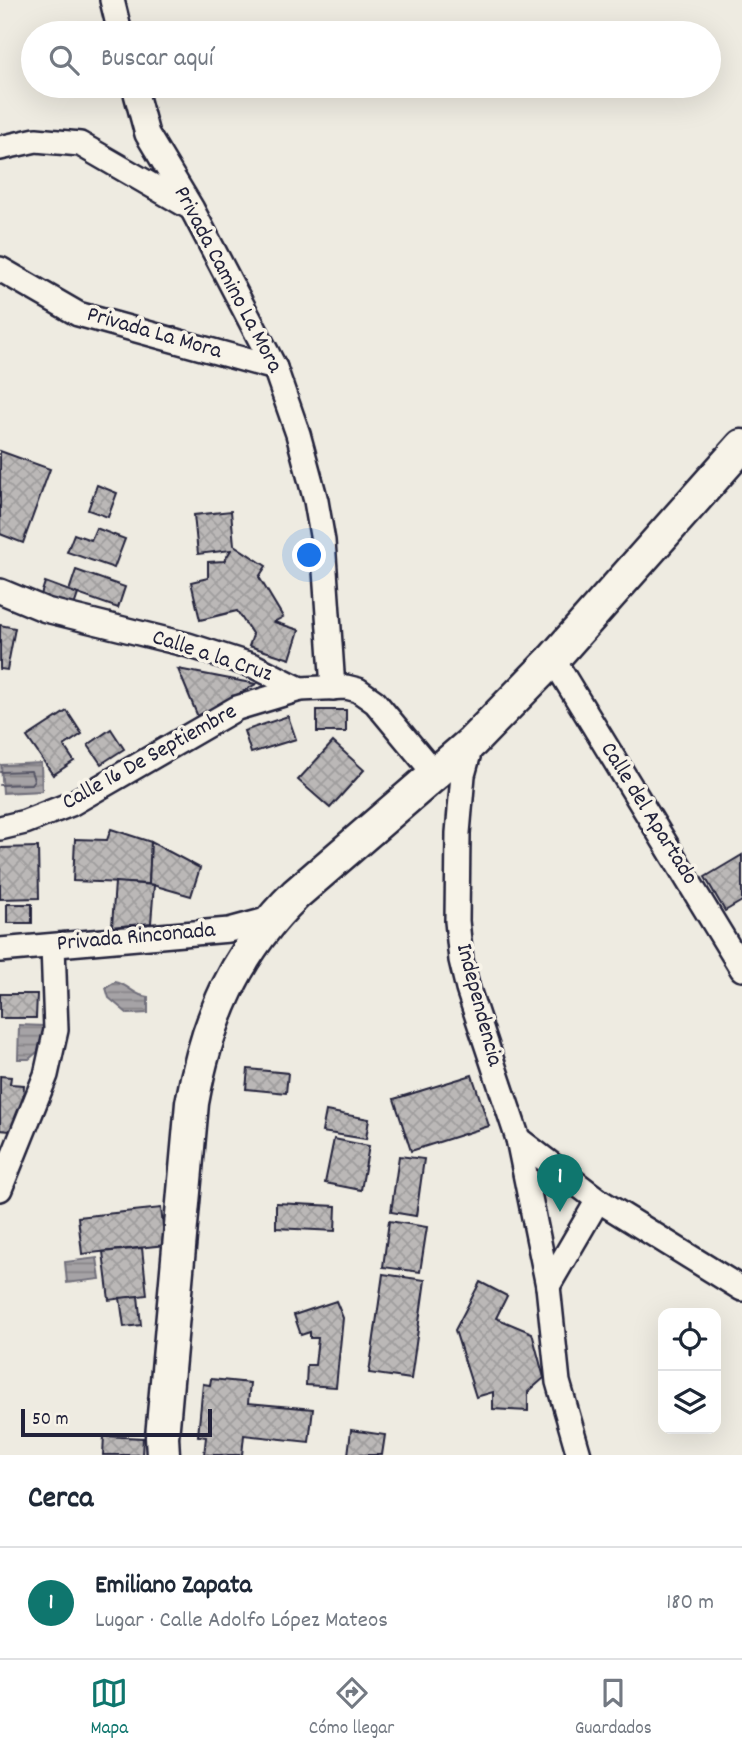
<!DOCTYPE html>
<html lang="es">
<head>
<meta charset="utf-8">
<style>
  body { margin:0; font-family:Dekko,sans-serif; background:#f2f2f3; color:#1f2937 }
  .controls { position:absolute; right:21px; bottom:21px; display:grid; overflow:hidden; border-radius:14px; box-shadow:0 7px 28px #0002 }
  .controls button { width:63px; height:63px; display:grid; place-items:center; padding:0; border:0; border-bottom:2px solid #e0e1e3; background:#fff; color:#1f2937; font:35px sans-serif }
  .scale { position:absolute; left:21px; bottom:18px; width:191px; box-sizing:border-box; padding-left:7px; border:4px solid #22223b; border-top:0; font-size:19px; line-height:24px; white-space:nowrap; color:#22223b; -webkit-text-stroke:5px #f7f3e8; paint-order:stroke }
  .you { position:absolute; left:310px; top:556px; width:24px; height:24px; margin:-18px; border:5px solid #fff; border-radius:50%; background:#1a73e8; box-shadow:0 0 0 10px #1a73e833 }
  .badge { display:grid; place-items:center; width:46px; height:46px; border-radius:50%; background:#0f766e; color:#fff; font-size:23px; font-weight:700 }
  .pin { position:absolute; translate:-50% -58px; filter:drop-shadow(0 2px 4px #0008) }
  .pin::after { content:''; position:absolute; top:37px; width:24px; height:21px; background:inherit; clip-path:polygon(0 0,100% 0,50% 100%) }
  .list { margin:0; padding:0; list-style:none }
  h2 { display:flex; justify-content:space-between; align-items:center; height:91px; margin:0; padding:0 28px; font-size:30px }
  h2 small { font-size:23px; font-weight:400; color:#747a83 }
  .list li { display:grid; grid-template-columns:46px 1fr auto; gap:21px; align-items:center; box-sizing:border-box; height:112px; padding:0 28px; border-top:2px solid #e0e1e3 }
  .list b { display:block; font-size:26px; white-space:nowrap }
  .list p { margin:0; font-size:23px; white-space:nowrap; color:#747a83 }
  .list em { font-size:23px; font-style:normal; color:#747a83 }
  .icon { flex:none; width:38px; height:38px; fill:none; stroke:currentColor; stroke-width:2; stroke-linecap:round; stroke-linejoin:round }
  .map { position:relative; flex:none; width:742px; height:1455px; overflow:hidden }
  .search { position:absolute; background:#fff; box-shadow:0 7px 28px #0002; left:21px; right:21px; top:21px; height:77px; display:flex; align-items:center; gap:18px; box-sizing:border-box; padding:0 24px; border-radius:38px; color:#747a83; font-size:26px }
  .sheet { height:203px; background:#fff }
  nav { display:flex; justify-content:space-around; align-items:center; box-sizing:border-box; height:98px; border-top:2px solid #e0e1e3; background:#fff; font-size:19px; color:#747a83 }
  nav a { display:grid; justify-items:center; gap:4px }
  nav .on { color:#0f766e }
  .map>svg:first-child { display:block }
  .water { fill:url(#water-rules); stroke:#716f7b; stroke-width:2 }
  .lines { fill:none; stroke-linecap:round; stroke-linejoin:round }
  .shore { stroke:#575666; stroke-width:2 }
  .building { fill:url(#building-cross-hatch); stroke:#22223b; stroke-width:2 }
  .minor-casing { stroke:#22223b; stroke-width:28 }
  .secondary-casing { stroke:#22223b; stroke-width:37 }
  .minor { stroke:#f7f3e8; stroke-width:23 }
  .secondary { stroke:#f7f3e8; stroke-width:32 }
  .labels { text-anchor:middle; dominant-baseline:central; stroke-width:7; stroke-linejoin:round; paint-order:stroke }
  .street-label { font-size:23px; fill:#22223b; stroke:#f7f3e8 }
</style>
</head>
<body>
<div class="map">
<svg width="742" height="1455" viewBox="0 0 742 1455">
  <defs>
    <pattern id="water-rules" width="6" height="5" patternUnits="userSpaceOnUse" patternTransform="scale(1.75)"><rect width="6" height="5" fill="#a6a3a6"/><path d="M0 2.5h6" fill="none" stroke="#878488"/></pattern>
    <pattern id="building-cross-hatch" width="8" height="8" patternUnits="userSpaceOnUse" patternTransform="scale(1.75)"><rect width="8" height="8" fill="#bbb8b7"/><path d="M0 0l8 8M0 8l8-8" fill="none" stroke="#a09e9e"/></pattern>
  </defs>
  <rect width="100%" height="100%" fill="#eeebe1"/>
  <filter id="ink" filterUnits="userSpaceOnUse"><feTurbulence type="fractalNoise" baseFrequency=".0143" numOctaves="2"/><feDisplacementMap in="SourceGraphic" scale="14" xChannelSelector="R" yChannelSelector="G"/><feConvolveMatrix kernelMatrix="1 2 1 2 8 2 1 2 1" color-interpolation-filters="sRGB"/></filter>
  <g filter="url(#ink)">
    <g class="water">
      <path d="M41,763L42,791L3,793L1,765Z"/>
      <path d="M115,982C128,984 134,996 148,997V1013L128,1014L109,998L106,988Z"/>
      <path d="M19,1025L44,1026L43,1047L29,1059H18Z"/>
      <path d="M97,1258L100,1279L67,1283L65,1262Z"/>
    </g>
    <g class="lines">
      <path class="shore" d="M0,772L31,771L34,780L31,784L0,785"/>
    </g>
    <g class="building">
      <path d="M0,451L50,469L23,543L0,534Z"/>
      <path d="M97,485L117,493L108,517L88,510Z"/>
      <path d="M231,511L234,545L266,566L259,577L283,617L274,622L299,630L290,659L249,646L253,635L237,611L200,620L191,582L208,578V562L224,561L231,550L198,554L194,515Z"/>
      <path d="M96,528L125,539L114,568L67,552L74,534L91,540Z"/>
      <path d="M76,570L125,587L118,608L69,591Z"/>
      <path d="M45,582L78,594L73,609L40,598Z"/>
      <path d="M0,625L15,628L7,670L0,669Z"/>
      <path d="M178,669L256,684L198,717Z"/>
      <rect x="317" y="710" width="29" height="22"/>
      <path d="M67,711L82,734L64,746L74,761L53,775L27,737Z"/>
      <path d="M288,716L296,739L251,753L244,731Z"/>
      <path d="M111,729L124,749L101,764L88,745Z"/>
      <path d="M333,742L364,770L330,808L298,780Z"/>
      <path d="M111,829L151,842L149,884L73,881L75,839L107,840Z"/>
      <path d="M151,842L200,868L191,896L149,884Z"/>
      <path d="M38,847L39,898L0,899V848Z"/>
      <path d="M742,855V901L725,911L705,877Z"/>
      <path d="M115,882L154,885L151,923L112,927Z"/>
      <rect x="7" y="904" width="25" height="19"/>
      <path d="M0,994H37L36,1018H0Z"/>
      <path d="M248,1069L288,1073L286,1093L246,1089Z"/>
      <path d="M472,1075L489,1126L411,1151L394,1099Z"/>
      <path d="M0,1076L11,1077L10,1084L24,1085L21,1132L0,1130Z"/>
      <path d="M326,1111L369,1119L366,1139L322,1132Z"/>
      <path d="M334,1139L369,1146L361,1190L325,1183Z"/>
      <path d="M399,1156L424,1159L416,1216L391,1212Z"/>
      <path d="M276,1203L336,1206L335,1231L276,1228Z"/>
      <path d="M161,1208L165,1245L82,1254L78,1217Z"/>
      <path d="M389,1221L427,1227L420,1272L383,1267Z"/>
      <path d="M142,1248L147,1295L109,1300L103,1252Z"/>
      <path d="M383,1274L425,1280L411,1379L369,1373Z"/>
      <path d="M480,1282L507,1296L496,1318L532,1333L544,1378L528,1392V1411L493,1409V1392L476,1397L455,1330Z"/>
      <path d="M138,1296L141,1325L124,1327L120,1298Z"/>
      <path d="M336,1301L343,1318L336,1387L306,1385L307,1365H315L318,1338H310V1332L301,1335L294,1315Z"/>
      <path d="M211,1379L250,1383L248,1403L313,1409L309,1442L244,1435L242,1455H204L206,1437L198,1436L203,1384L210,1385Z"/>
      <path d="M351,1430L385,1435L382,1455H348Z"/>
      <path d="M104,1436L143,1438L142,1455H103Z"/>
    </g>
    <g class="lines">
      <defs>
        <g id="minor">
          <path d="M112,0L120,33"/>
          <path d="M134,86L147,134L192,209L275,368L298,434L316,501L323,541L333,688"/>
          <path d="M0,148L36,140L80,144L189,207"/>
          <path d="M0,269L78,314L275,368"/>
          <path d="M0,591L46,610L188,645L254,666L300,689L346,687L358,690L375,702L434,773"/>
          <path d="M553,659L742,969"/>
          <path d="M472,742L463,775L458,833L457,921L461,960L468,989L518,1139L548,1286L558,1382L579,1455"/>
          <path d="M0,828L25,822L71,804L237,708L300,689"/>
          <path d="M0,950L229,930L270,919"/>
          <path d="M518,1139L598,1200L742,1289"/>
          <path d="M0,1189L46,1075L56,1030L53,946"/>
          <path d="M548,1286L598,1200"/>
        </g>
        <path id="secondary" d="M163,1455L162,1437L192,1103C207,1020 235,953 296,894L472,742L553,659L742,446"/>
      </defs>
      <use href="#minor" class="minor-casing"/>
      <use href="#secondary" class="secondary-casing"/>
      <use href="#minor" class="minor"/>
      <use href="#secondary" class="secondary"/>
    </g>
  </g>
  <g class="labels">
    <g class="street-label">
      <text transform="translate(227 280) rotate(62)">Privada Camino La Mora</text>
      <text transform="translate(154 334) rotate(16)">Privada La Mora</text>
      <text transform="translate(212 657) rotate(18)">Calle a la Cruz</text>
      <text transform="translate(150 758) rotate(-29)">Calle 16 De Septiembre</text>
      <text transform="translate(648 814) rotate(58)">Calle del Apartado</text>
      <text transform="translate(136 938) rotate(-5)">Privada Rinconada</text>
      <text transform="translate(478 1005) rotate(75)">Independencia</text>
    </g>
  </g>
</svg>
<div class="controls">
<button><svg class="icon" aria-label="locate" viewBox="0 0 24 24"><circle cx="12" cy="12" r="6"/><path d="M12 2v4M12 18v4M2 12h4M18 12h4"/></svg></button>
<button><svg class="icon" aria-label="layers" viewBox="0 0 24 24"><path d="M12 4l9 5-9 5-9-5zM3 14l9 5 9-5"/></svg></button>
</div>
<div class="scale">50 m</div>
<div class="you"></div>
<div class="pin badge" style="left:560px;top:1212px">1</div>
<div class="search"><svg class="icon" aria-label="search" viewBox="0 0 24 24"><circle cx="10" cy="10" r="6"/><path d="M15 15l6 6"/></svg>Buscar aquí</div>
</div>
<section class="sheet">
<h2>Cerca<small></small></h2>
<ul class="list">
<li><span class="badge">1</span><div><b>Emiliano Zapata</b><p>Lugar · Calle Adolfo López Mateos</p></div><em>180 m</em></li>
</ul>
</section>
<nav>
<a class="on"><svg class="icon" aria-label="map" viewBox="0 0 24 24"><path d="M3 6l6-2 6 2 6-2v14l-6 2-6-2-6 2zM9 4v14M15 6v14"/></svg>Mapa</a>
<a><svg class="icon" aria-label="directions" viewBox="0 0 24 24"><path d="M12 3l9 9-9 9-9-9zM9 14v-3h6M13 9l2 2-2 2"/></svg>Cómo llegar</a>
<a><svg class="icon" aria-label="saved" viewBox="0 0 24 24"><path d="M7 4h10v16l-5-4-5 4z"/></svg>Guardados</a>
</nav>
</body>
</html>
